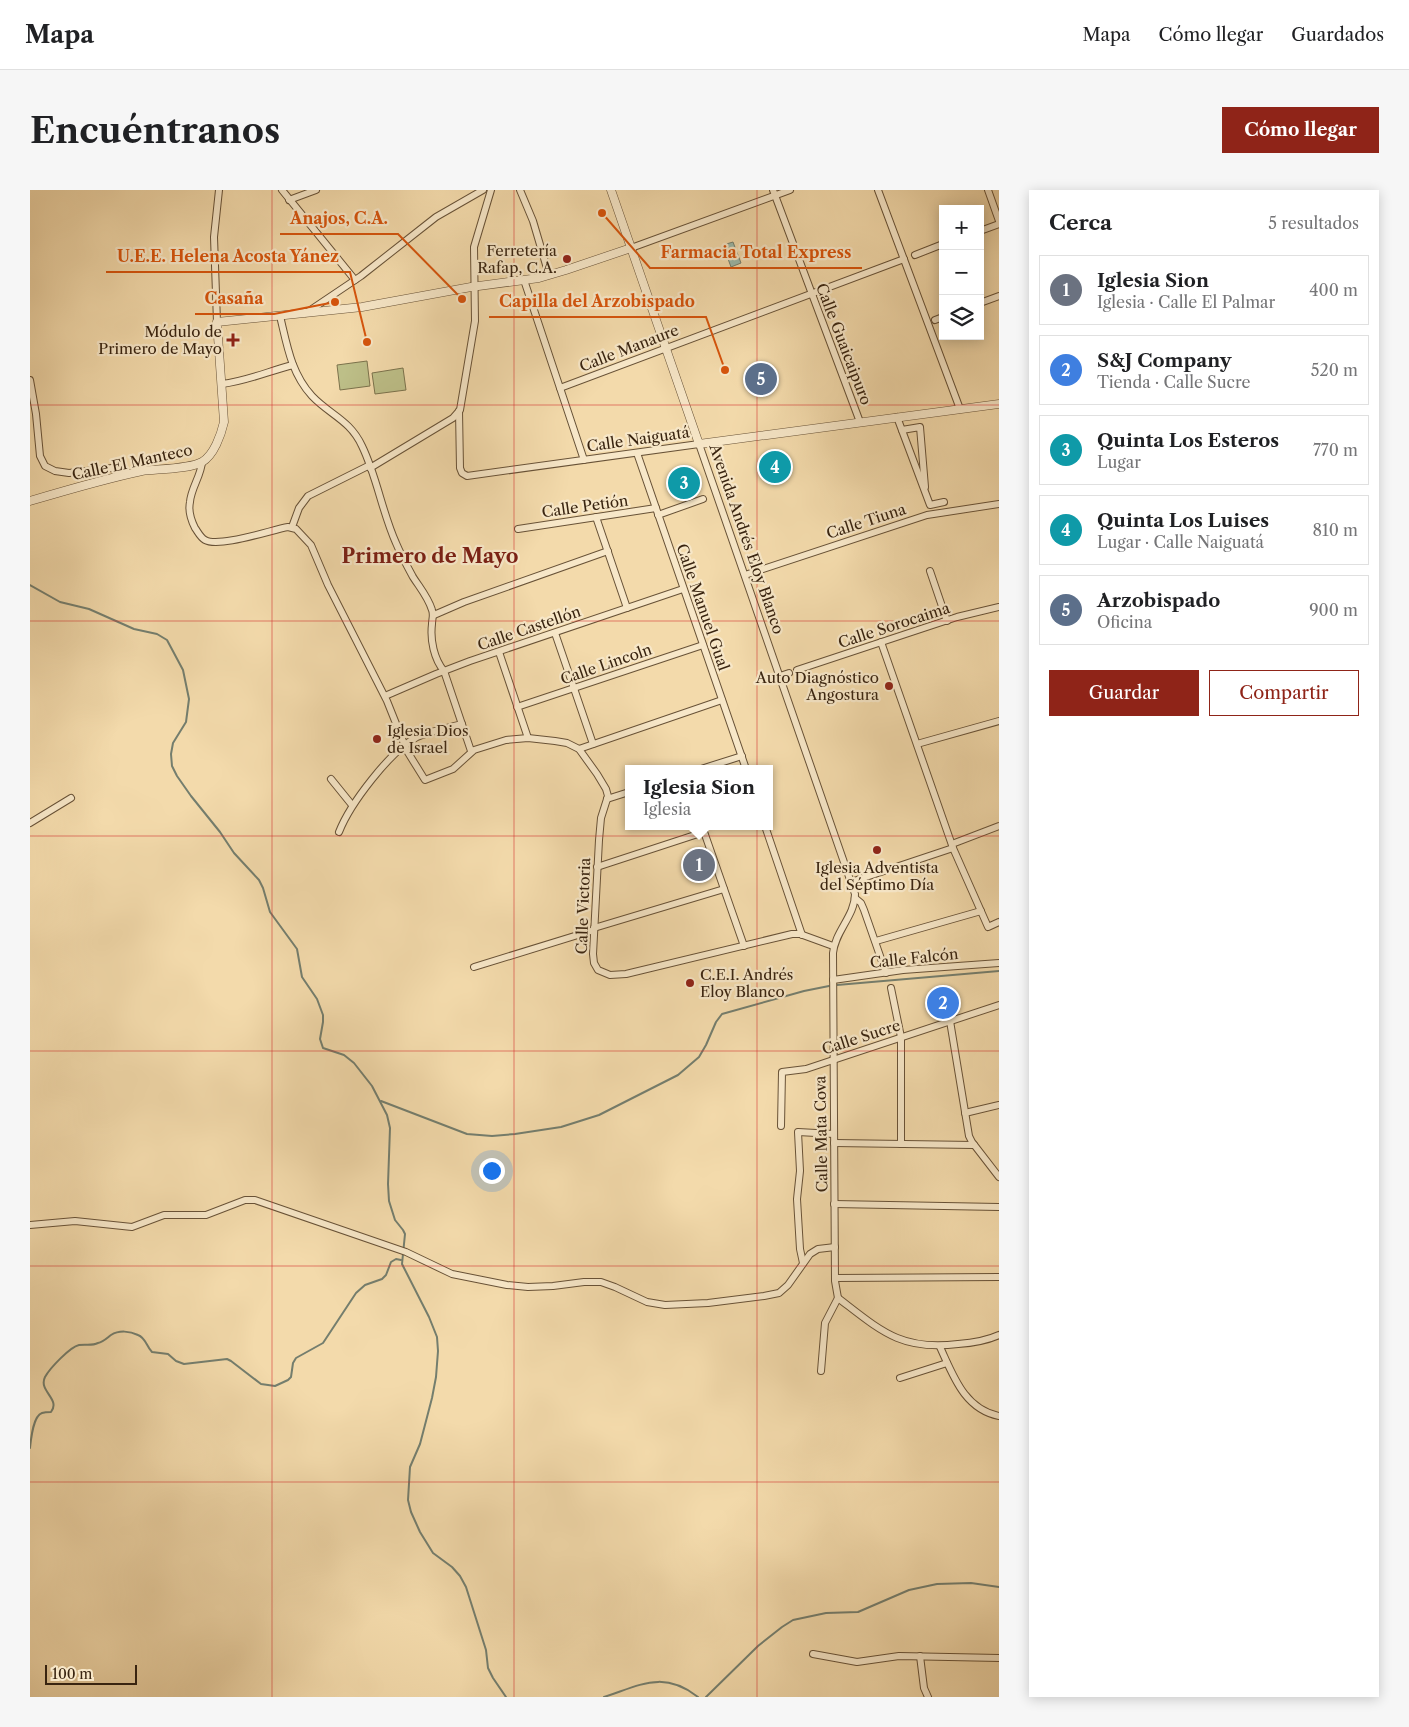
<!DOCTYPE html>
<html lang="es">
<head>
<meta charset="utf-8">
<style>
  body { margin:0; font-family:"Libre Caslon Text",serif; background:#f6f6f6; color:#202124 }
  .controls { position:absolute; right:15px; top:15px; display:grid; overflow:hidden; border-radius:0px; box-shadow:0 2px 12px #0003 }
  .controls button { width:45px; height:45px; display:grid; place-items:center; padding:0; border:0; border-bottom:1px solid #e0e0e0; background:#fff; color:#202124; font:25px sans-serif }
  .scale { position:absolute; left:15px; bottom:12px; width:92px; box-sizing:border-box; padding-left:5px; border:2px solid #392410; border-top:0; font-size:14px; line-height:18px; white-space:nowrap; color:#392410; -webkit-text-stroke:4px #f7e7c8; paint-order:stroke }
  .you { position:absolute; left:461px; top:980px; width:18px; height:18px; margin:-12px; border:4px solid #fff; border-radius:50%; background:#1a73e8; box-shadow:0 0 0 8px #1a73e833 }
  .badge { display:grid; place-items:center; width:32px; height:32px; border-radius:50%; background:#8f2418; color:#fff; font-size:16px; font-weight:700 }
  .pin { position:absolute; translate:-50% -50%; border:2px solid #fff; box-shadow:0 1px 5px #0006 }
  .popup { position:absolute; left:595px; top:575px; width:148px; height:65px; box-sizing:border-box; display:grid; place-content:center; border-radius:0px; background:#fff; filter:drop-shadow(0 1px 4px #0005); font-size:16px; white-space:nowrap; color:#757577 }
  .popup b { font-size:19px; color:#202124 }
  .popup::after { content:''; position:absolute; left:50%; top:100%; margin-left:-10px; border:10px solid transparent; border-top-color:#fff }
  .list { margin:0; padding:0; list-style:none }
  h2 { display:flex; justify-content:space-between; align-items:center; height:65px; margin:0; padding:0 20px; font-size:21px }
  h2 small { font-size:16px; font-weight:400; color:#757577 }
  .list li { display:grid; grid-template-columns:32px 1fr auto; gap:15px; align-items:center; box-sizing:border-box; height:70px; margin:0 10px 10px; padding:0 10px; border:1px solid #e0e0e0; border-radius:0px }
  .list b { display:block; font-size:19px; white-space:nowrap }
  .list p { margin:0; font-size:16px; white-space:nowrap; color:#757577 }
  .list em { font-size:16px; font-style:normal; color:#757577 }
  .actions { display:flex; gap:10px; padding:15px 20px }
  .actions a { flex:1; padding:11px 0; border:1px solid #8f2418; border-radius:0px; text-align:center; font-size:18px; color:#8f2418 }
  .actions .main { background:#8f2418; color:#fff }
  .icon { flex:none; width:28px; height:28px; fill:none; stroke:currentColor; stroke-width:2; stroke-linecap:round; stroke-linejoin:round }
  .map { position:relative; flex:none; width:969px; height:1507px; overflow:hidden; border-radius:0px }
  header { display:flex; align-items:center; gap:30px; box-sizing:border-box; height:70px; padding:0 25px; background:#fff; border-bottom:1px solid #e0e0e0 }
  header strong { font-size:24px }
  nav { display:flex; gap:28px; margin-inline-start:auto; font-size:18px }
  .intro { display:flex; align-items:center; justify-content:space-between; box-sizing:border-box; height:120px; padding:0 30px }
  h1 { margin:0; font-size:35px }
  .button { padding:12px 22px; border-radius:0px; background:#8f2418; color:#fff; font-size:18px; font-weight:700 }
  main { display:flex; gap:30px; padding:0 30px }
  aside { flex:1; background:#fff; border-radius:0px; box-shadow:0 2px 12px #0003 }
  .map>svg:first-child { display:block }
  .green { fill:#bdbf88; stroke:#7b724c }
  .water { fill:#9bbaac; stroke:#747e6e }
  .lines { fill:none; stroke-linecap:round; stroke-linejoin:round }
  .stream { stroke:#747e6e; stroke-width:2 }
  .minor-casing { stroke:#685237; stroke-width:8 }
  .tertiary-casing { stroke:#685237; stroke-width:9 }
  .minor { stroke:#f7e7c8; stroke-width:6 }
  .tertiary { stroke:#f7e7c8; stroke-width:8 }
  .grid { fill:none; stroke:#d62828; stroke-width:1; stroke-opacity:0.55 }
  .poi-dot { fill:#8f2418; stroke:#f7e7c8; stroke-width:2 }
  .labels { text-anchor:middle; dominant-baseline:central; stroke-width:4.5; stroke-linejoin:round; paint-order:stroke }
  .poi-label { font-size:15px; fill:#392410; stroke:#f7e7c8; text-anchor:end }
  .street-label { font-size:15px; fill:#392410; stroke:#f7e7c8 }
  .district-label { font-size:20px; font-weight:bold; fill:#7a1f14; stroke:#f7e7c8 }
  .leader { fill:none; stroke:#d6540c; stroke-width:2 }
  .callout-dot { fill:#d6540c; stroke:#f7e7c8; stroke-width:2 }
  .callout-label { font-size:16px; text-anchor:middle; font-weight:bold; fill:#d6540c; stroke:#f7e7c8; stroke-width:4.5; stroke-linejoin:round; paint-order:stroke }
</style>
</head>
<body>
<header>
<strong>Mapa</strong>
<nav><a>Mapa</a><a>Cómo llegar</a><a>Guardados</a></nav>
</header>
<div class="intro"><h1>Encuéntranos</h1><a class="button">Cómo llegar</a></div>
<main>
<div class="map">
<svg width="969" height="1507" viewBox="0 0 969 1507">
  <rect width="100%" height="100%" fill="#f3daab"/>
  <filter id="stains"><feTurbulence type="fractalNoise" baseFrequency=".004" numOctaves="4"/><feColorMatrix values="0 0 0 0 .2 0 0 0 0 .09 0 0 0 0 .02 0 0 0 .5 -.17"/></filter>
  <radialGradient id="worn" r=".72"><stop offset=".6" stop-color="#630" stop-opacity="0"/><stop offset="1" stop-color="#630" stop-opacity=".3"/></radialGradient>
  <g class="green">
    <path d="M337,171L340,196L310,200L307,175Z"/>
    <path d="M373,178L376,200L345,204L342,183Z"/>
  </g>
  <path class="water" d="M703,52L711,73L701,77L693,55Z"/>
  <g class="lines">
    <g class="stream">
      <path d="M0,395L30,412L59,419L104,439L127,444L137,450L153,480L159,509L156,532L143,553L141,564L142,576L147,586L161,606L190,642L204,663L229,690L233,698L240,722L267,759L272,787L287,809L293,825V832L290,849L293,858L314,865L324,873L342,896L357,925L360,938L358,994L359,1011L365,1030L373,1040L375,1044L372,1074L399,1127L407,1147L408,1161L406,1187L402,1208L390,1254L380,1277L378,1310L381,1322L390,1342L403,1363L422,1377L430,1386L436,1397L456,1460L458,1478L463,1488L476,1507"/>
      <path d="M807,795L969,781"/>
      <path d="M351,911L437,944L462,946L485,944L531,937L569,925L648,885L669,867L676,855L686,832L692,824L774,801L799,796"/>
      <path d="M0,1258C1,1249 3,1226 12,1223C15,1222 18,1222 21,1222C31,1209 8,1201 15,1187C20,1178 40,1157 49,1155C56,1154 62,1156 68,1153C73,1152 77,1148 81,1145C89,1140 100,1141 108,1145C116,1148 116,1156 122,1162L138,1164L146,1171L154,1174L197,1169L201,1171L231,1194L245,1196L258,1190L261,1187L263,1173L266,1168L293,1153L326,1103L335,1095L352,1089L356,1085L361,1072L366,1069L371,1070"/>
      <path d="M574,1507C611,1495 633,1480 668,1507"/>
      <path d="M676,1507L728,1456L752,1437L763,1430L796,1423L828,1422L879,1400L907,1394L941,1393L969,1397"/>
    </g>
    <defs>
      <g id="minor">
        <path d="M252,0L325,90"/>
        <path d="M490,0L503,31L519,85"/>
        <path d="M743,0L830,232"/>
        <path d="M848,0L930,219"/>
        <path d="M958,0L969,31"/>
        <path d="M259,10L286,0"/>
        <path d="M950,41L969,34"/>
        <path d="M601,58L760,0"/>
        <path d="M885,65L913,54"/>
        <path d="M494,90L554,270"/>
        <path d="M950,113L969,106"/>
        <path d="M276,123L331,86L406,27L453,0"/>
        <path d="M250,126C257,155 261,183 282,206C300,225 320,230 332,256C347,287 352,322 366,353C371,365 377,376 383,387C390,398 398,407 402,420C404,425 402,429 402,434C400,450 404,469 414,481L441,561"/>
        <path d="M905,130L913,127"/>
        <path d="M187,132L184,47L189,0"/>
        <path d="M0,190L6,224L10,266L15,276L25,281L39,283L82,278L86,280L90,286"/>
        <path d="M192,194C217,191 239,181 263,175"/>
        <path d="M530,198L874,69"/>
        <path d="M429,221L430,278L432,283L437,286L669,254L825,704C825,726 805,741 803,763L805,1091L808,1108L795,1133L791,1181"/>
        <path d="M867,227L900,315L914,312"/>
        <path d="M872,240L890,237L895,297"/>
        <path d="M607,263L716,579"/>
        <path d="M172,272C171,286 161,298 160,312C158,321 161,330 165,338C168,342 170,347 175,350C189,358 241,340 258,337L266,339L281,355L298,395L357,511L377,561L395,590L423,579L444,560L476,550L498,548L525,551L537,553L549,559L567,584L576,599L578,606L571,628L569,650L563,764L564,773L568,780L580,785L596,784L762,744H770L803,756"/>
        <path d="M340,278L423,228L430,220L445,131L444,57L461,0"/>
        <path d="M628,325L673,309"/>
        <path d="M566,327L597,418"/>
        <path d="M262,337L269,318L278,306L340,275"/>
        <path d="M488,339L626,318"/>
        <path d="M900,381L917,431"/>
        <path d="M715,385L897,325L969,314"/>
        <path d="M404,425L434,412L578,361"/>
        <path d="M525,443L563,554"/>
        <path d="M851,452L923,658L958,737L969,732"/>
        <path d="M469,462L498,548"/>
        <path d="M767,480L927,427L969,417"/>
        <path d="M750,486L759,483"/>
        <path d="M355,506L406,484L440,471L653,399"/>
        <path d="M487,517L673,455"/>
        <path d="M887,554L969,531"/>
        <path d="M549,559L692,510"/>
        <path d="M671,579L712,566"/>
        <path d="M301,589L322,615"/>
        <path d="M577,609L599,602"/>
        <path d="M0,633L41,608"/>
        <path d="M672,636L714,756"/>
        <path d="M735,636L772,745"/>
        <path d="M309,642C320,614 360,561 387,547C401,541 417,538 432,534"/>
        <path d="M922,654L969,636"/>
        <path d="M567,677L674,642"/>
        <path d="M821,692L923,658"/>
        <path d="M825,708L831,713L834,720L856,783"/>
        <path d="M564,738L694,699"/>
        <path d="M846,751L951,721"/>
        <path d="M444,777L564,740"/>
        <path d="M803,790L873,780L969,773"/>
        <path d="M861,798L871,847V954"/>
        <path d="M920,831L939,946L942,952L969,987"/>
        <path d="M935,923L969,915"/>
        <path d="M751,936L752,882L776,879L969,815"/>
        <path d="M804,953L944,955"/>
        <path d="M804,1014L969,1017"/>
        <path d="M0,1035L45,1031L102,1037L134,1025H176L215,1010H225L376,1062L422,1084L477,1095L498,1097L523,1096L554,1092H571L585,1097L617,1112L635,1115L678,1113L734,1106L749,1103L758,1095L780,1064L788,1059L805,1057"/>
        <path d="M773,1073L770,1059L767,1009L770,981L768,942L804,944"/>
        <path d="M805,1088L969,1087"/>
        <path d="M808,1108C851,1141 871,1161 928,1154C942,1153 956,1151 969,1145"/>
        <path d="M910,1157C923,1185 934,1219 969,1226"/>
        <path d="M870,1188L917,1173"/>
        <path d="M783,1464L827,1472L869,1466L969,1468"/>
        <path d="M890,1466L894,1498L898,1507"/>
      </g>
      <g id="tertiary">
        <path d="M581,0L669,254L969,214"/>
        <path d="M0,311C37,300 74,289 112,281C127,279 160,279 172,272C184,265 191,245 194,232L187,132L332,117L441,97L509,88L536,80L601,58"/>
      </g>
    </defs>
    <use href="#minor" class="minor-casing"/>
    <use href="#tertiary" class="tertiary-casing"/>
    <use href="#minor" class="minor"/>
    <use href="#tertiary" class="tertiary"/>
  </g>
  <path class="grid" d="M242,0V1507M484,0V1507M727,0V1507M0,215H969M0,431H969M0,646H969M0,861H969M0,1076H969M0,1292H969"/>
  <g class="poi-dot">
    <circle cx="537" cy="69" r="5"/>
    <path d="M200.5 142.5h5v5h5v5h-5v5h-5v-5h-5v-5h5z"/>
    <circle cx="859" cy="496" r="5"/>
    <circle cx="347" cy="549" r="5"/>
    <circle cx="847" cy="660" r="5"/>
    <circle cx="660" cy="793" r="5"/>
  </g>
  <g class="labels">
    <g class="poi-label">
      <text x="527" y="60">Ferretería<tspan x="527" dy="17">Rafap, C.A.</tspan></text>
      <text x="192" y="141">Módulo de<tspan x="192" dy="17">Primero de Mayo</tspan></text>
      <text x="849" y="487">Auto Diagnóstico<tspan x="849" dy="17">Angostura</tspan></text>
      <text x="357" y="540" text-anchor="start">Iglesia Dios<tspan x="357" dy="17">de Israel</tspan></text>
      <text x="847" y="677" text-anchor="middle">Iglesia Adventista<tspan x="847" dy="17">del Séptimo Día</tspan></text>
      <text x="670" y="784" text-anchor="start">C.E.I. Andrés<tspan x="670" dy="17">Eloy Blanco</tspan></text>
    </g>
    <g class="street-label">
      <text transform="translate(814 154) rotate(69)">Calle Guaicaipuro</text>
      <text transform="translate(599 158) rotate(-21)">Calle Manaure</text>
      <text transform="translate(608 249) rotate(-8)">Calle Naiguatá</text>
      <text transform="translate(102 272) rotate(-12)">Calle El Manteco</text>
      <text transform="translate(555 316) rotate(-8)">Calle Petión</text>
      <text transform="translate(836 331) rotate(-18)">Calle Tiuna</text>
      <text transform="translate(717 349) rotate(71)">Avenida Andrés Eloy Blanco</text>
      <text transform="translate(673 417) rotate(71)">Calle Manuel Gual</text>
      <text transform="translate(864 435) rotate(-18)">Calle Sorocaima</text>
      <text transform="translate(499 438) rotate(-19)">Calle Castellón</text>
      <text transform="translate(576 474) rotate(-19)">Calle Lincoln</text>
      <text transform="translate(553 716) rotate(-88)">Calle Victoria</text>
      <text transform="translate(884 768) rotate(-6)">Calle Falcón</text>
      <text transform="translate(831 847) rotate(-18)">Calle Sucre</text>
      <text transform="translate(791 944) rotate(-91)">Calle Mata Cova</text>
    </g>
    <g class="district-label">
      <text x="400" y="366">Primero de Mayo</text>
    </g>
  </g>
  <path class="leader" d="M432 109L368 44H250M572 23L620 78H832M337 152L320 82H76M305 112L244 124H165M695 180L676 127H459"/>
  <g class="callout-dot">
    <circle cx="432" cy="109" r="5"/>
    <circle cx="572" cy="23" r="5"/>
    <circle cx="337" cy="152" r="5"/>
    <circle cx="305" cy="112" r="5"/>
    <circle cx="695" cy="180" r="5"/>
  </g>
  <g class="callout-label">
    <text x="309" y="34">Anajos, C.A.</text>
    <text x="726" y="68">Farmacia Total Express</text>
    <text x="198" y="72">U.E.E. Helena Acosta Yánez</text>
    <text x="204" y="114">Casaña</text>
    <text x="567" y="117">Capilla del Arzobispado</text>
  </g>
  <rect width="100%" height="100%" filter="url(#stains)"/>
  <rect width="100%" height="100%" fill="url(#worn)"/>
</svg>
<div class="controls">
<button>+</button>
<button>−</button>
<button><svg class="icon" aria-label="layers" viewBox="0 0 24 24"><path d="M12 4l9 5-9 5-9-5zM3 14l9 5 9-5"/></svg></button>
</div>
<div class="scale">100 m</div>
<div class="you"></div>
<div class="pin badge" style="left:669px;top:675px;background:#6b7280">1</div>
<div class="popup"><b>Iglesia Sion</b>Iglesia</div>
<div class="pin badge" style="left:913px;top:813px;background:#3f7fe0">2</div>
<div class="pin badge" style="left:654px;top:293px;background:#0f9aa8">3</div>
<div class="pin badge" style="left:745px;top:277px;background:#0f9aa8">4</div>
<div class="pin badge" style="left:731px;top:189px;background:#5c6f8a">5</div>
</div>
<aside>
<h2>Cerca<small>5 resultados</small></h2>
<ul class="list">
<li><span class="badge" style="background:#6b7280">1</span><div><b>Iglesia Sion</b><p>Iglesia · Calle El Palmar</p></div><em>400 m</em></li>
<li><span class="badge" style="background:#3f7fe0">2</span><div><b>S&amp;J Company</b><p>Tienda · Calle Sucre</p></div><em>520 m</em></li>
<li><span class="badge" style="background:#0f9aa8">3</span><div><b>Quinta Los Esteros</b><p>Lugar</p></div><em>770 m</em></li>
<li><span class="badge" style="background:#0f9aa8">4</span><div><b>Quinta Los Luises</b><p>Lugar · Calle Naiguatá</p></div><em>810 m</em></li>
<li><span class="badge" style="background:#5c6f8a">5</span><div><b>Arzobispado</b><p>Oficina</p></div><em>900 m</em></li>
</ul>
<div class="actions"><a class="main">Guardar</a><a>Compartir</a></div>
</aside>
</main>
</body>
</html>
